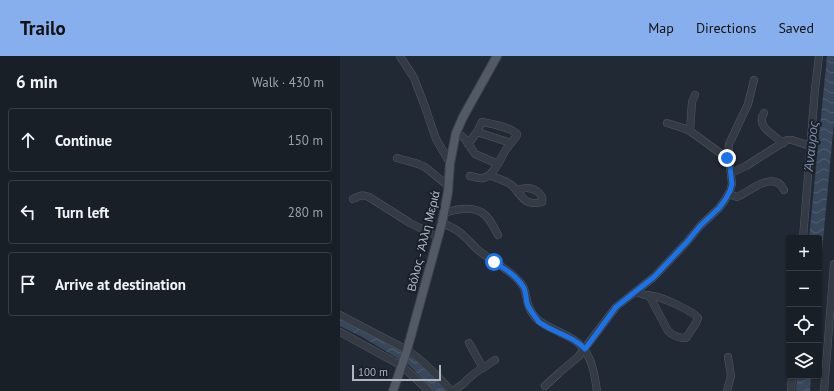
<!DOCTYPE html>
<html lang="en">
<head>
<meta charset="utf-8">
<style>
  body { margin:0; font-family:"PT Sans",sans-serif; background:#22272f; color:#f1f3f6 }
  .controls { position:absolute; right:12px; bottom:12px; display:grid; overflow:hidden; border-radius:4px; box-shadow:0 1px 3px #0004 }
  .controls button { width:36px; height:36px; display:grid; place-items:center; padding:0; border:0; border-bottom:1px solid #373d44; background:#191f27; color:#f1f3f6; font:20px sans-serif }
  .scale { position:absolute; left:12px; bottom:10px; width:89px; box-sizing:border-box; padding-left:4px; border:2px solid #aeb6c1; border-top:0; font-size:11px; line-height:14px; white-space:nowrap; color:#aeb6c1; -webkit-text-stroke:3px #1a2029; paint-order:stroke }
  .stop { position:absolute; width:12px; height:12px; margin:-9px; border:3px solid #1a73e8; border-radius:50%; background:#fff }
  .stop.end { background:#1a73e8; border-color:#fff; box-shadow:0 1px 4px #0008 }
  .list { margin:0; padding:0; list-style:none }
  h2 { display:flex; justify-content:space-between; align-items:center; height:52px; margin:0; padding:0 16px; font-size:17px }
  h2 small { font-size:13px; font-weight:400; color:#9fa2a7 }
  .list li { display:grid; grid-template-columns:26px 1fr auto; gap:12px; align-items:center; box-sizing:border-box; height:64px; margin:0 8px 8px; padding:0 8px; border:1px solid #373d44; border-radius:4px }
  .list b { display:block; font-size:15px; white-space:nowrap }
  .list em { font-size:13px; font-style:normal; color:#9fa2a7 }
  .icon { flex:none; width:22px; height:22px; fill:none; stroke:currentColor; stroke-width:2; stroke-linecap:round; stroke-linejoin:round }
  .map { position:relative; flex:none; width:494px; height:335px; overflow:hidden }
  header { display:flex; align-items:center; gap:24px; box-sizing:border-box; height:56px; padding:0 20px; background:#88afed; color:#111 }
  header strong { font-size:19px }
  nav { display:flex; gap:22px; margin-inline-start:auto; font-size:14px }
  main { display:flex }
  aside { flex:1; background:#191f27 }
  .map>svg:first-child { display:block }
  .water { fill:url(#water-waves) }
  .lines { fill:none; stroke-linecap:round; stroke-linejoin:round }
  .minor-casing { stroke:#525962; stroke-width:8 }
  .major-casing { stroke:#3e444e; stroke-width:10 }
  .minor { stroke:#343b45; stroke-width:7 }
  .major { stroke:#525a65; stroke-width:8 }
  .route { stroke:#1a73e8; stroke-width:5 }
  .labels { text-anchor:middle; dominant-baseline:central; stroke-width:4; stroke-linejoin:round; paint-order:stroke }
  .street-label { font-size:12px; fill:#aeb6c1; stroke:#1a2029 }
  .water-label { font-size:13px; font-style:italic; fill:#798da8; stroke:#1a2029 }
</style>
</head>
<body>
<header>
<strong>Trailo</strong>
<nav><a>Map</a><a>Directions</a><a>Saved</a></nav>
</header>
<main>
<aside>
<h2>6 min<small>Walk · 430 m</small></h2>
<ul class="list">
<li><svg class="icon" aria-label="ahead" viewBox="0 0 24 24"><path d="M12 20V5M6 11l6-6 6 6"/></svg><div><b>Continue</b></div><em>150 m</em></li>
<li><svg class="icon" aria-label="left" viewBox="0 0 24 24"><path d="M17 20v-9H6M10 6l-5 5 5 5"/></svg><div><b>Turn left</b></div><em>280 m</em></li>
<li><svg class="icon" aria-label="arrive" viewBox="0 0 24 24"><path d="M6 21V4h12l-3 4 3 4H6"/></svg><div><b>Arrive at destination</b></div></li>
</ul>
</aside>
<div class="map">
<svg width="494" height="335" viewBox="0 0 494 335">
  <defs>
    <pattern id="water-waves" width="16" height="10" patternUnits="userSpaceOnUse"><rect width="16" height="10" fill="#38475c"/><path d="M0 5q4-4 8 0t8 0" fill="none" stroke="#525f72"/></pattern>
  </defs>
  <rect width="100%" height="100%" fill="#212934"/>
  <g class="water">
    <path d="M487,0H494V66L479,228V182H469Z"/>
    <path d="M0,261L74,300L107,335H94L69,309L22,281L0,270Z"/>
    <path d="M457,320H471L470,335H456Z"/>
  </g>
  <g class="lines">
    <defs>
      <g id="minor">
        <path d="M60,0L74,22L84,48L96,83L110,107"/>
        <path d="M424,57C415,70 434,79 443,87"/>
        <path d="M350,75L352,46L355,39"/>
        <path d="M137,76L171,87"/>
        <path d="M116,77L122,80L125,83L135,98L158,108"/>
        <path d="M128,88L137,76L142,66C152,68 170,71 177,78V79C174,84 170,88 167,92C161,101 154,120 143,122C139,123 134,121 130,120"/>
        <path d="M57,102C66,105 75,106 83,110C92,115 99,124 109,130"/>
        <path d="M388,104L389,88L391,84L408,48L414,24"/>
        <path d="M391,117L406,110L447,84H452L470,90"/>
        <path d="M149,119C156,122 164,124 170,128C182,137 182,151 202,146C204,138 194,132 187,132C184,132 181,133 177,134"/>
        <path d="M389,138L397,141C409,136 434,113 444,134"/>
        <path d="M13,143C19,140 22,138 29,141L70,167L98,181"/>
        <path d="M104,157C111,155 117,153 123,153C144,151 150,163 158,179"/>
        <path d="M102,167C110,170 119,175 125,181C130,185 133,190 138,194C152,206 172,214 183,230C186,236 186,242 188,248C189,252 192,257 195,261C202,269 212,272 221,277C228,280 236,284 241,290C252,300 255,321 257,335"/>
        <path d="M463,182L475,33L479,0"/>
        <path d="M296,236C299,237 302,238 305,239C309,240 314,240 318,241C327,244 353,255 358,262L356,267L346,282C339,282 333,280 328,275L309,239"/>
        <path d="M0,259L67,294C84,305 98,320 111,335"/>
        <path d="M0,276L62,310L89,335"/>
        <path d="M129,287L143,312"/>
        <path d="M205,330L219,317L238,301L276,251L281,247L314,221L347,186L360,170L379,152L385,144L390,135L392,128L390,111L387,102L350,75L343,72L327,67"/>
        <path d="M113,335L123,328L128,323L135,317L155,304"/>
        <path d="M387,335L391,320L388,301"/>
        <path d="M451,335L452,320"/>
        <path d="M484,335L494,208"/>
      </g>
      <path id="major" d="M53,335L67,294L102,167L108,136L110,107L116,77L123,61L157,0"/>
    </defs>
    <use href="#minor" class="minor-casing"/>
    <use href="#major" class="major-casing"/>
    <use href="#minor" class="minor"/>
    <use href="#major" class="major"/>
  </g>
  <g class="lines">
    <path class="route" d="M154,206C165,213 177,220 184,232C186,237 186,242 187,247C189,254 195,260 199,266C214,277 232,279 245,293L276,251L281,247L314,221L347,186L360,170L379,152L385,144L390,135L392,128L390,111L387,102"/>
  </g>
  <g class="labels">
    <g class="street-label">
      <text transform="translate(83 185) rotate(-76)">Βόλος - Άλλη Μεριά</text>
    </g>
    <g class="water-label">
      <text transform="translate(471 90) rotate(-84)">Άναυρος</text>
    </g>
  </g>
</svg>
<div class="controls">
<button>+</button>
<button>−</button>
<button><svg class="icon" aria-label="locate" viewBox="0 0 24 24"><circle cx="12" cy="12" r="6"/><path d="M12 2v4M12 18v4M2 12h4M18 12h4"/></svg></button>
<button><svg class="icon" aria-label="layers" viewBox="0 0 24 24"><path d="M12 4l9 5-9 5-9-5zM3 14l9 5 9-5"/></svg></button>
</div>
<div class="scale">100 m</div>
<div class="stop" style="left:154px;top:206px"></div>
<div class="stop end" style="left:387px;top:102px"></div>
</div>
</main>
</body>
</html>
